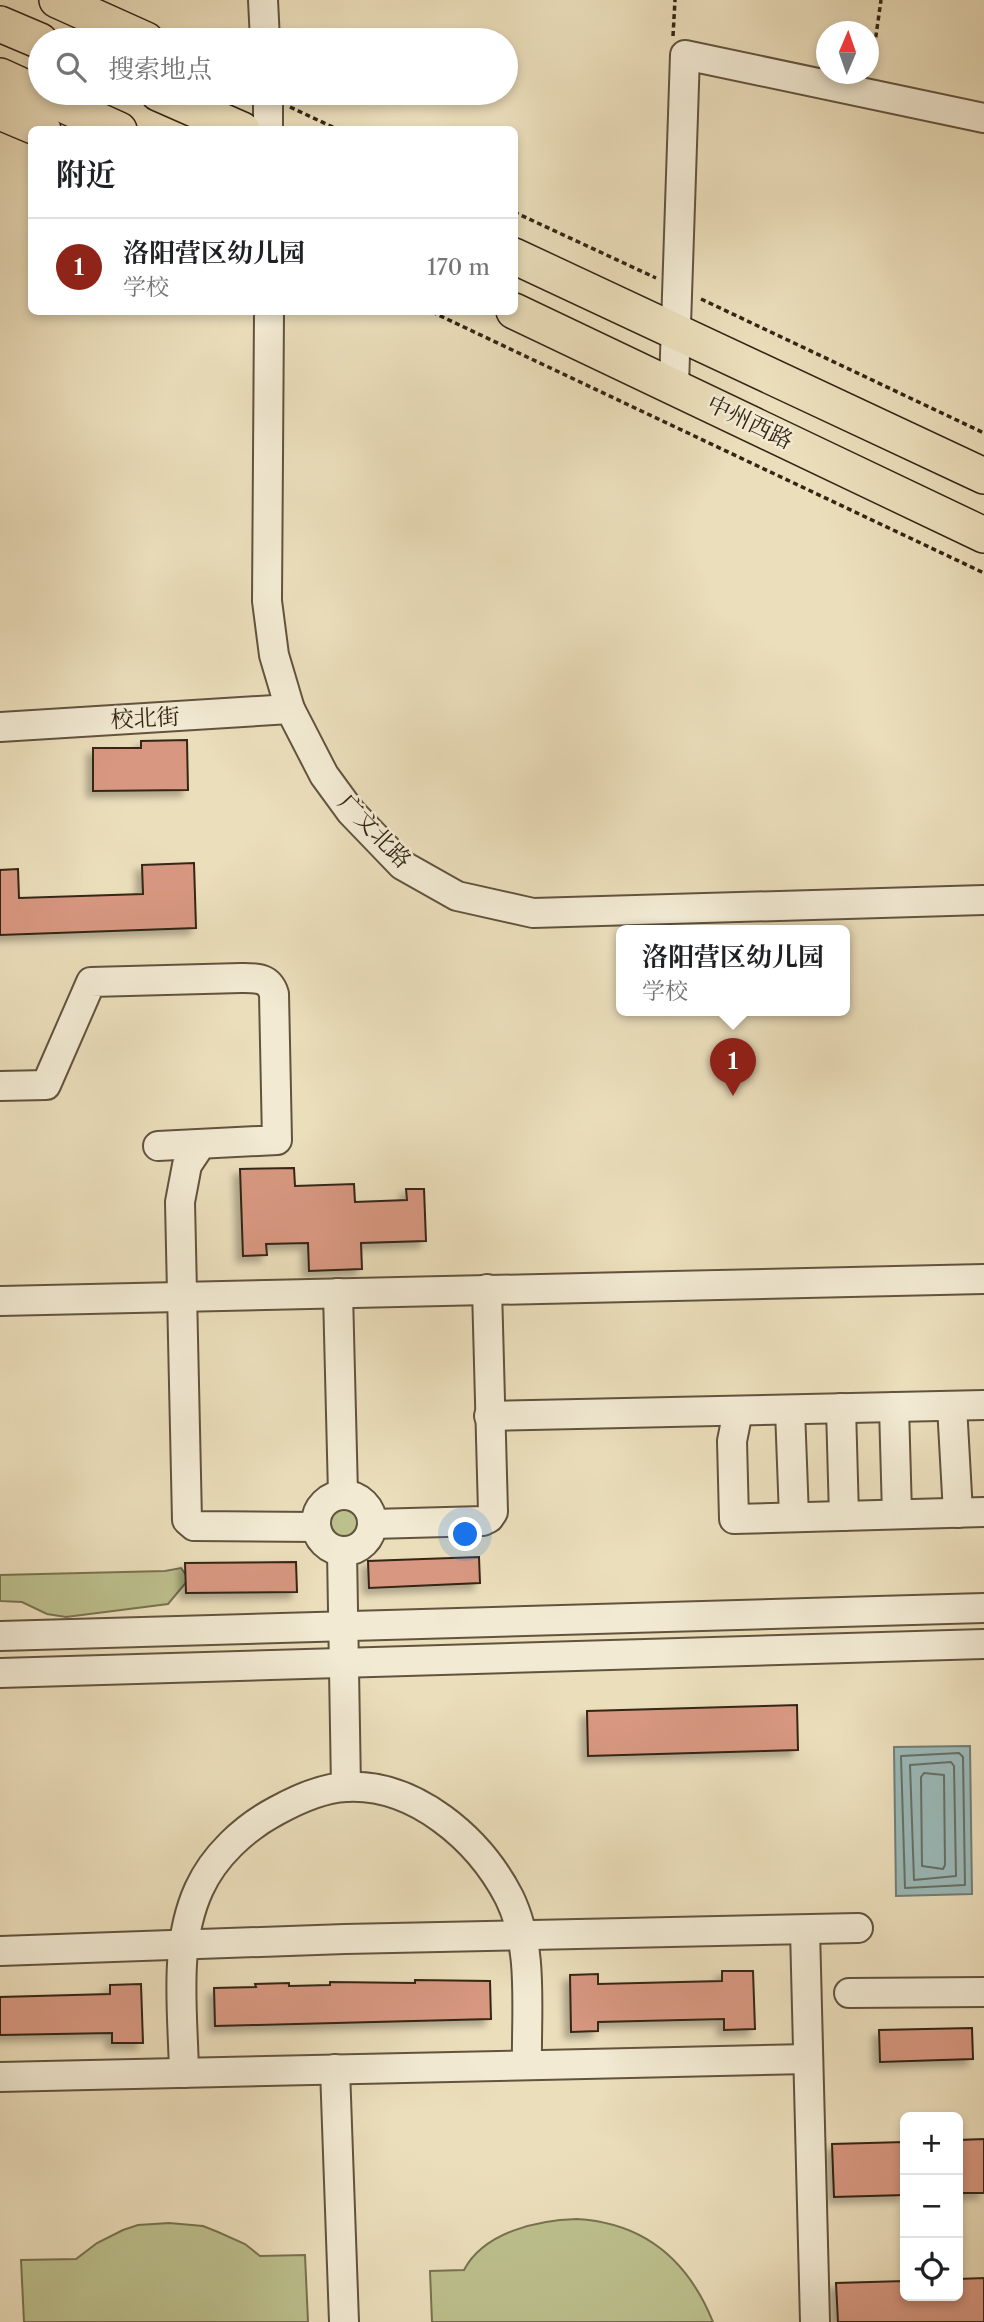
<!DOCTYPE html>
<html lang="zh">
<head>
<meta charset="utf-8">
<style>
  body { margin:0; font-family:"Libre Caslon Text","Noto Serif SC",serif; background:#f6f6f6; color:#202124 }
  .controls { position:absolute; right:21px; bottom:21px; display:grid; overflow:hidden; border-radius:10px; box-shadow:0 4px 10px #0003 }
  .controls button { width:63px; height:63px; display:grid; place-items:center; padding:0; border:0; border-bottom:2px solid #e0e0e0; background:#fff; color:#202124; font:35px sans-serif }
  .compass { position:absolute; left:816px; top:21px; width:63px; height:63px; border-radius:50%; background:#fff; box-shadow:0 4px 10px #0003; rotate:2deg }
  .you { position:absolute; left:466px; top:1535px; width:24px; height:24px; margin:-18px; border:5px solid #fff; border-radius:50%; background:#1a73e8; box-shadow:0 0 0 10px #1a73e833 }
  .badge { display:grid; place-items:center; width:46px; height:46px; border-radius:50%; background:#8f2418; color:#fff; font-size:23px; font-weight:700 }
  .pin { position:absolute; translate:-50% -58px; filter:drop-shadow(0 2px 4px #0008) }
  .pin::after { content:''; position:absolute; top:37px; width:24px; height:21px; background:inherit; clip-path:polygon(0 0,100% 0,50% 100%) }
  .popup { position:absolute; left:616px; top:925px; width:234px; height:91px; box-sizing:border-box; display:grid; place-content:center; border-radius:10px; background:#fff; filter:drop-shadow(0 2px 5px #0005); font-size:23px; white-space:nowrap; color:#757577 }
  .popup b { font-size:26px; color:#202124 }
  .popup::after { content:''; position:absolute; left:50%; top:100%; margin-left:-14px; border:14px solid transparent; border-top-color:#fff }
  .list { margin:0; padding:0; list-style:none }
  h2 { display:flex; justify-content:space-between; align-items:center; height:91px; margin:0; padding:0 28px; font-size:30px }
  h2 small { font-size:23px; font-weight:400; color:#757577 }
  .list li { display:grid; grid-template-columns:46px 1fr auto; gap:21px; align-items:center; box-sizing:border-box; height:98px; padding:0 28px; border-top:2px solid #e0e0e0 }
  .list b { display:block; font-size:26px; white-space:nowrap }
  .list p { margin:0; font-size:23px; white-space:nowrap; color:#757577 }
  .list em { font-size:23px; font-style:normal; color:#757577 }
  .icon { flex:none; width:38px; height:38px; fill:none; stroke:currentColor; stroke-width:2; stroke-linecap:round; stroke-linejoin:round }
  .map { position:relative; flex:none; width:984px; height:2322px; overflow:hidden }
  .search { position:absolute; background:#fff; box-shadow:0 4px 10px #0003; left:28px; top:28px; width:490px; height:77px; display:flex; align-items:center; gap:18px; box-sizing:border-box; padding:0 24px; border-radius:38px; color:#757577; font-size:26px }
  .panel { position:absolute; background:#fff; box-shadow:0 4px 10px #0003; left:28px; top:126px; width:490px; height:189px; border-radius:10px }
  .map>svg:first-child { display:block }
  .green { fill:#bcc08d; stroke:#787251; stroke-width:2 }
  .water { fill:#9bbab9; stroke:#727e77; stroke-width:2 }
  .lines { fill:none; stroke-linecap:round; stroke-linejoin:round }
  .shore { stroke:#687067; stroke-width:2 }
  .building { fill:#d79780; stroke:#342515; stroke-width:2; filter:url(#shadow) }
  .minor-casing { stroke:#62533e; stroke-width:32 }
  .major-casing { stroke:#342515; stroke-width:38 }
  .path { stroke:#342515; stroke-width:3.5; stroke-dasharray:5 3.5; stroke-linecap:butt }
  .minor { stroke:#f2ead3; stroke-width:28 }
  .major { stroke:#ebdebb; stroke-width:35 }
  .labels { text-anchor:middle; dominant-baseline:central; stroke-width:5; stroke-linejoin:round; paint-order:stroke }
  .street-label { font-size:23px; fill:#342515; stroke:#f2ead3 }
</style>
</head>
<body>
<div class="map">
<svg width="984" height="2322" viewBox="0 0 984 2322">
  <defs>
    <filter id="shadow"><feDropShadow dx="-6" dy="6" stdDeviation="3.5" flood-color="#0004"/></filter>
  </defs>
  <rect width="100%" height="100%" fill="#ebdebb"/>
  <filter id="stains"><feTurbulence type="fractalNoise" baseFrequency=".00286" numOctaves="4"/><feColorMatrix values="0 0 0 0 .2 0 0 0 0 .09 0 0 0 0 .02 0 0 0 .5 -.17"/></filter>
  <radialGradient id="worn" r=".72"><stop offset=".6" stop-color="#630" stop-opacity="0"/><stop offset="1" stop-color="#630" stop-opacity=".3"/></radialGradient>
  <g class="green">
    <circle cx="344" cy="1523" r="20"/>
    <path d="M181,1568L189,1579L168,1604L66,1617L47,1614L22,1602L0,1601V1575L165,1571Z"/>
    <path d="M577,2219C645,2223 688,2260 713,2322H432L430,2271L464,2270C484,2232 538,2220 577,2219Z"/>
    <path d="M169,2223L203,2226L218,2232L245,2244L260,2256L305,2255L308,2322H24L21,2260L76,2259L97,2243L123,2230L138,2225Z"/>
  </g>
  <path class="water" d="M970,1746L972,1894L896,1896L894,1747Z"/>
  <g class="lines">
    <g class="shore">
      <path d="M959,1753L963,1757L965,1885L905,1888L901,1756Z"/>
      <path d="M951,1762L954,1766L956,1876L914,1880L910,1765Z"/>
      <path d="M924,1773L944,1775L945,1865L943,1869L922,1866L921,1777Z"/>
    </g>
  </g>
  <g class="building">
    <path d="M187,740L188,790L93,791V748H141V741Z"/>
    <path d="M194,863L196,928L0,935V870L18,869L19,898L143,894L142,865Z"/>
    <path d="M294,1168L295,1186L354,1184L355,1202L407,1200L406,1189H424L426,1241L361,1243L362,1269L309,1271L308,1243L266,1244L267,1255L243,1256L240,1169Z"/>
    <path d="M479,1557L480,1583L369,1588L368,1561Z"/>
    <path d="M296,1562L297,1592L186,1593L185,1563Z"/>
    <path d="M797,1705L798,1750L588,1756L587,1711Z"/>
    <path d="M722,1971H753L755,2029L724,2030V2019L598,2022V2031L571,2032L570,1975L598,1974V1984L722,1981Z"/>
    <path d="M415,1980L490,1981L491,2019L215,2026L214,1988L256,1987L255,1984L289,1983V1986L330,1985V1982L415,1983Z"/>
    <path d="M141,1984L143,2043H112V2033L0,2035V1997L110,1994V1985Z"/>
    <path d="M972,2028L973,2059L880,2062L879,2030Z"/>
    <path d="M984,2139V2193H958V2140Z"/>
    <path d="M905,2142V2195L834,2197L832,2144Z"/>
    <path d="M984,2278V2322H838L836,2283L905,2281V2296H958V2279Z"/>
  </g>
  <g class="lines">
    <defs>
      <g id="minor">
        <path d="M263,0L265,40"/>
        <path d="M268,93V130"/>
        <path d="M269,312L267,601L274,655L290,709L324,775L351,812L402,865L457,896L533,913L984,900"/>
        <path d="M674,385L685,55L984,118"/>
        <path d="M0,727L290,709"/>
        <path d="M0,1086L46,1085L91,982L241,978C256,978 269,977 274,994L277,1140L158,1146"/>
        <path d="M201,1144L187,1165L180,1202L187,1520L194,1526L316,1527"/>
        <path d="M338,1293L343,1494"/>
        <path d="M0,1301L984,1279"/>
        <path d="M952,1406L958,1513"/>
        <path d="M894,1407L897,1514"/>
        <path d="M841,1408L844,1516"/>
        <path d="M790,1410L794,1517"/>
        <path d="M738,1411L732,1441L734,1519L984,1512"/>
        <path d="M489,1416L984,1405"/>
        <circle cx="344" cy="1523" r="28"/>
        <path d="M372,1524L483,1521L489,1518L493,1512L487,1289"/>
        <path d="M342,1551L346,1787"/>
        <path d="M0,1636L984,1608"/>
        <path d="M0,1673L984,1644"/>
        <path d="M805,1930L815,2322"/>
        <path d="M0,1951L345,1939L858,1928"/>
        <path d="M849,1993L984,1992"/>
        <path d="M335,2069L344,2322"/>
        <path d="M184,2073C183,2012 173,1946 199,1889C214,1856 244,1828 276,1811C296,1800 322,1788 346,1787C415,1783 479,1839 509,1897C534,1947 526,2009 527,2064"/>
        <path d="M0,2077L808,2059"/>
      </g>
      <g id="major">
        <path d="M57,0L146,40"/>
        <path d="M0,24L40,41"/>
        <path d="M0,76L119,130"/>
        <path d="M158,93L242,130"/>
        <path d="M0,112L43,130"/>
        <path d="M514,256L984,476"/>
        <path d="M514,311L984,535"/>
      </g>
    </defs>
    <use href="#minor" class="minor-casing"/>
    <use href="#major" class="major-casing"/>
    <g class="path">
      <path d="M673,36L675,0"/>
      <path d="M871,71L881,0"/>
      <path d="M290,107L339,130"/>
      <path d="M514,212L656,278"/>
      <path d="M701,299L984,433"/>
      <path d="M432,312L984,573"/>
    </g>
    <use href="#minor" class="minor"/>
    <use href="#major" class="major"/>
  </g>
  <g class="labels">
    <g class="street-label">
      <text transform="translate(750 422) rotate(26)">中州西路</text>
      <text transform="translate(145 718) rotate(-3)">校北街</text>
      <text transform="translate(375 831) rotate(46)">广文北路</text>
    </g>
  </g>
  <rect width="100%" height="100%" filter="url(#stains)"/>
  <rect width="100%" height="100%" fill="url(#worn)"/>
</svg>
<div class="controls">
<button>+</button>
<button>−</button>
<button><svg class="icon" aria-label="locate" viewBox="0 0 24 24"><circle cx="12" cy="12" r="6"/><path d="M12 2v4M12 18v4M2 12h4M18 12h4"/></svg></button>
</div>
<svg class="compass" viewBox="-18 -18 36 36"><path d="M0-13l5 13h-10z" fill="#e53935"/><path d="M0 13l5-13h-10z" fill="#757577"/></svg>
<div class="you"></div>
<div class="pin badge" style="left:733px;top:1096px">1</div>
<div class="popup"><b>洛阳营区幼儿园</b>学校</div>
<div class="search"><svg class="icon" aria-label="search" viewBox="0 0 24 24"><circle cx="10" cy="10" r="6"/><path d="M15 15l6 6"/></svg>搜索地点</div>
<section class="panel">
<h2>附近<small></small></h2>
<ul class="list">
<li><span class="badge">1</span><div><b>洛阳营区幼儿园</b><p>学校</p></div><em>170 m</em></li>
</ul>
</section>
</div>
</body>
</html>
